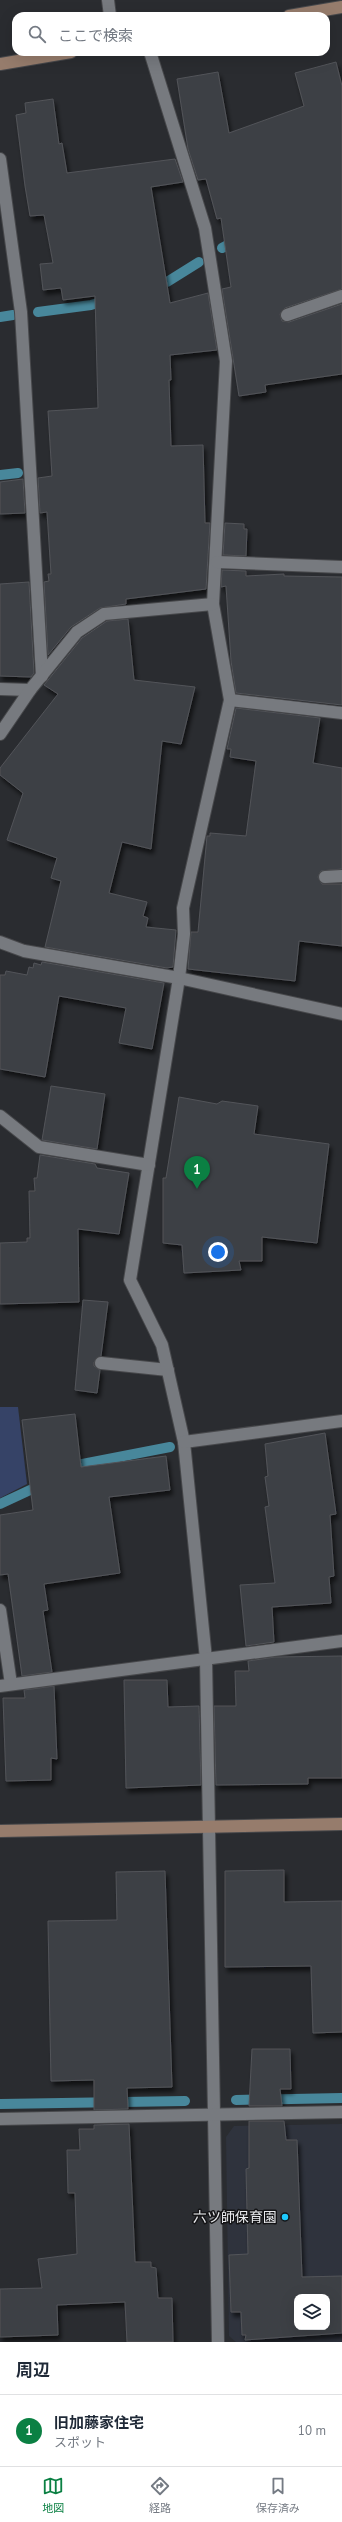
<!DOCTYPE html>
<html lang="ja">
<head>
<meta charset="utf-8">
<style>
  body { margin:0; font-family:"PT Sans","Noto Sans JP",sans-serif; background:#f6f6f7; color:#1f2937 }
  .controls { position:absolute; right:12px; bottom:12px; display:grid; overflow:hidden; border-radius:8px; box-shadow:0 4px 16px #0002 }
  .controls button { width:36px; height:36px; display:grid; place-items:center; padding:0; border:0; border-bottom:1px solid #e0e1e3; background:#fff; color:#1f2937; font:20px sans-serif }
  .you { position:absolute; left:218px; top:1252px; width:14px; height:14px; margin:-10px; border:3px solid #fff; border-radius:50%; background:#1a73e8; box-shadow:0 0 0 6px #1a73e833 }
  .badge { display:grid; place-items:center; width:26px; height:26px; border-radius:50%; background:#0b8043; color:#fff; font-size:13px; font-weight:700 }
  .pin { position:absolute; translate:-50% -33px; filter:drop-shadow(0 1px 2px #0008) }
  .pin::after { content:''; position:absolute; top:21px; width:14px; height:12px; background:inherit; clip-path:polygon(0 0,100% 0,50% 100%) }
  .list { margin:0; padding:0; list-style:none }
  h2 { display:flex; justify-content:space-between; align-items:center; height:52px; margin:0; padding:0 16px; font-size:17px }
  h2 small { font-size:13px; font-weight:400; color:#747a83 }
  .list li { display:grid; grid-template-columns:26px 1fr auto; gap:12px; align-items:center; box-sizing:border-box; height:72px; padding:0 16px; border-top:1px solid #e0e1e3 }
  .list b { display:block; font-size:15px; white-space:nowrap }
  .list p { margin:0; font-size:13px; white-space:nowrap; color:#747a83 }
  .list em { font-size:13px; font-style:normal; color:#747a83 }
  .icon { flex:none; width:22px; height:22px; fill:none; stroke:currentColor; stroke-width:2; stroke-linecap:round; stroke-linejoin:round }
  .map { position:relative; flex:none; width:342px; height:2342px; overflow:hidden }
  .search { position:absolute; background:#fff; box-shadow:0 4px 16px #0002; left:12px; right:12px; top:12px; height:44px; display:flex; align-items:center; gap:10px; box-sizing:border-box; padding:0 14px; border-radius:12px; color:#747a83; font-size:15px }
  .sheet { height:124px; background:#fff }
  nav { display:flex; justify-content:space-around; align-items:center; box-sizing:border-box; height:56px; border-top:1px solid #e0e1e3; background:#fff; font-size:11px; color:#747a83 }
  nav a { display:grid; justify-items:center; gap:2px }
  nav .on { color:#0b8043 }
  .map>svg:first-child { display:block }
  .built { fill:#2f333d; fill-rule:evenodd }
  .green { fill:#364367 }
  .lines { fill:none; stroke-linecap:round; stroke-linejoin:round }
  .stream { stroke:#48879b; stroke-width:10 }
  .building { fill:#3e4045; stroke:#525459; fill-rule:evenodd; filter:url(#shadow) }
  .lane-casing { stroke:#47484b; stroke-width:14 }
  .street-casing { stroke:#47484b; stroke-width:14 }
  .secondary-casing { stroke:#47484b; stroke-width:14 }
  .lane { stroke:#777a7f; stroke-width:12 }
  .street { stroke:#777a7f; stroke-width:12 }
  .secondary { stroke:#967c6c; stroke-width:12 }
  .poi-dot { fill:#1dc9fc; stroke:#141416; stroke-width:1.5 }
  .labels { text-anchor:middle; dominant-baseline:central; stroke-width:3; stroke-linejoin:round; paint-order:stroke }
  .poi-label { font-size:14px; fill:#eaebee; stroke:#141416; text-anchor:end }
</style>
</head>
<body>
<div class="map">
<svg width="342" height="2342" viewBox="0 0 342 2342">
  <defs>
    <filter id="shadow"><feDropShadow dx="2.5" dy="4.5" stdDeviation="2" flood-color="#0009"/></filter>
  </defs>
  <rect width="100%" height="100%" fill="#2a2c30"/>
  <path class="built" d="M342,2124V2342H236L229,2336L226,2137L234,2126ZM297,2297H327V2327H297Z"/>
  <path class="green" d="M0,1407H18L27,1484L0,1498Z"/>
  <g class="lines">
    <g class="stream">
      <path d="M222,248L237,240"/>
      <path d="M155,285L167,282L199,262"/>
      <path d="M38,312L91,305L107,300"/>
      <path d="M0,317L13,315"/>
      <path d="M0,475L18,473"/>
      <path d="M67,1467L170,1447"/>
      <path d="M0,1504L43,1484"/>
      <path d="M236,2100L342,2098"/>
      <path d="M0,2104L185,2101"/>
    </g>
  </g>
  <g class="building">
    <path d="M336,62L342,86V289L285,308L280,314L282,321L289,322L342,304V374L265,385L266,392L239,396L222,289L231,287L221,218L217,219L206,179L198,180L188,149L177,79L218,72L229,133L304,106L295,73Z"/>
    <path d="M53,99L59,144L62,143L67,173L175,159L183,182L151,187L170,303L208,293L217,350L170,355L171,380H169L171,446L203,445L205,523H210L206,589L126,599V604L100,608L71,627L48,655L44,582L49,581L48,574H51L47,512L40,513L38,478L52,476L48,411L98,408L95,296L63,300L61,288L43,290L40,264L53,263L44,215L30,216L25,186L16,115L26,113L25,103Z"/>
    <path d="M23,479L25,513L0,514V482Z"/>
    <path d="M225,523L244,524V529H247L246,556L223,555Z"/>
    <path d="M222,570L246,571V576L284,574V576L342,577V705L236,693L231,661L226,586L221,587Z"/>
    <path d="M29,582L34,673L31,677L0,676V584Z"/>
    <path d="M128,619L134,680L195,687L181,744L162,741L151,849L122,842L109,893L147,902L143,916L148,918L146,927L176,930L173,967L167,968L45,947L61,881L51,878L57,858L7,840L23,793L0,775V768L58,694L44,685L82,638L107,621Z"/>
    <path d="M236,708L320,718L313,763L342,768V869L321,871L318,877L322,884H342V946L299,941L295,981L188,969L191,932H198L207,836H210V833L246,836L256,761L230,757L231,749H227Z"/>
    <path d="M42,962L164,983L152,1049L119,1043L126,1008L59,996L45,1077L0,1069V975H5L6,971L27,975L29,967L33,968L34,963L41,965Z"/>
    <path d="M51,1086L105,1094L97,1149L42,1140Z"/>
    <path d="M179,1097L217,1104L222,1101L258,1106L254,1134L329,1144L317,1243L262,1237V1261H239L241,1270L184,1273L182,1245L163,1243V1178H166Z"/>
    <path d="M40,1155L95,1164L97,1168L129,1173L119,1234L78,1229L79,1302L0,1304V1243L27,1242V1238H30L29,1191H35L34,1178H37Z"/>
    <path d="M83,1300L108,1302L101,1356L94,1362V1366L100,1370L97,1393L75,1390Z"/>
    <path d="M75,1414L81,1467L166,1456L170,1490L109,1497L120,1573L44,1584L48,1610L43,1611L52,1672L22,1676L8,1574L0,1575V1515L33,1510L22,1420Z"/>
    <path d="M325,1433L336,1514L330,1515L334,1576L329,1577L331,1603L272,1607L274,1642L246,1646L240,1585L275,1583L265,1507L269,1506L265,1477L268,1476L265,1444Z"/>
    <path d="M342,1656V1778H308V1784L216,1785L214,1706H236L235,1671H249L248,1661L275,1657Z"/>
    <path d="M124,1680H167L168,1707L199,1706L201,1785L126,1788Z"/>
    <path d="M54,1686L57,1759L51,1758V1780L6,1781L3,1698H25L24,1690Z"/>
    <path d="M284,1870V1902L342,1901V2032L313,2033L311,1966L225,1967V1871Z"/>
    <path d="M165,1871L172,2087L127,2088L128,2109L94,2110V2080L51,2081L48,1921L117,1920L116,1872Z"/>
    <path d="M252,2049H290L291,2089H280L282,2106H249Z"/>
    <path d="M249,2121H284L286,2140H297L302,2277L342,2276V2333L245,2340L246,2335H242L241,2312H231L229,2255L248,2254L246,2169L249,2168ZM297,2297H327V2327H297Z"/>
    <path d="M129,2124L135,2262H151V2267L156,2268L158,2298H172L173,2342H127L125,2302L57,2305L58,2335L0,2337V2289L42,2288L38,2259L77,2254L75,2193H68L67,2150H80L79,2129H94V2125Z"/>
  </g>
  <g class="lines">
    <defs>
      <g id="lane">
        <path d="M287,315L342,296"/>
        <path d="M325,877L342,876"/>
        <path d="M101,1363L168,1370"/>
        <path d="M0,1610L11,1684"/>
      </g>
      <g id="street">
        <path d="M108,0L110,16"/>
        <path d="M150,52L205,228L226,361L213,604L230,700L183,908L184,934L179,978L130,1280L162,1345L184,1442L206,1659L218,2342"/>
        <path d="M0,159L21,312L42,676"/>
        <path d="M217,562L342,567"/>
        <path d="M0,689L30,690"/>
        <path d="M230,700L342,713"/>
        <path d="M0,734L30,690L77,632L104,614L213,604"/>
        <path d="M0,942L24,951L179,978L342,1014"/>
        <path d="M0,1116L39,1147L149,1165"/>
        <path d="M184,1442L342,1421"/>
        <path d="M0,1686L342,1641"/>
        <path d="M0,2119L342,2112"/>
      </g>
      <g id="secondary">
        <path d="M289,16L342,7"/>
        <path d="M0,64L71,52"/>
        <path d="M0,1831L342,1824"/>
      </g>
    </defs>
    <use href="#lane" class="lane-casing"/>
    <use href="#street" class="street-casing"/>
    <use href="#secondary" class="secondary-casing"/>
    <use href="#lane" class="lane"/>
    <use href="#street" class="street"/>
    <use href="#secondary" class="secondary"/>
  </g>
  <circle class="poi-dot" cx="285" cy="2217" r="4"/>
  <g class="labels">
    <g class="poi-label">
      <text x="277" y="2217">六ツ師保育園</text>
    </g>
  </g>
</svg>
<div class="controls">
<button><svg class="icon" aria-label="layers" viewBox="0 0 24 24"><path d="M12 4l9 5-9 5-9-5zM3 14l9 5 9-5"/></svg></button>
</div>
<div class="you"></div>
<div class="pin badge" style="left:197px;top:1189px">1</div>
<div class="search"><svg class="icon" aria-label="search" viewBox="0 0 24 24"><circle cx="10" cy="10" r="6"/><path d="M15 15l6 6"/></svg>ここで検索</div>
</div>
<section class="sheet">
<h2>周辺<small></small></h2>
<ul class="list">
<li><span class="badge">1</span><div><b>旧加藤家住宅</b><p>スポット</p></div><em>10 m</em></li>
</ul>
</section>
<nav>
<a class="on"><svg class="icon" aria-label="map" viewBox="0 0 24 24"><path d="M3 6l6-2 6 2 6-2v14l-6 2-6-2-6 2zM9 4v14M15 6v14"/></svg>地図</a>
<a><svg class="icon" aria-label="directions" viewBox="0 0 24 24"><path d="M12 3l9 9-9 9-9-9zM9 14v-3h6M13 9l2 2-2 2"/></svg>経路</a>
<a><svg class="icon" aria-label="saved" viewBox="0 0 24 24"><path d="M7 4h10v16l-5-4-5 4z"/></svg>保存済み</a>
</nav>
</body>
</html>
